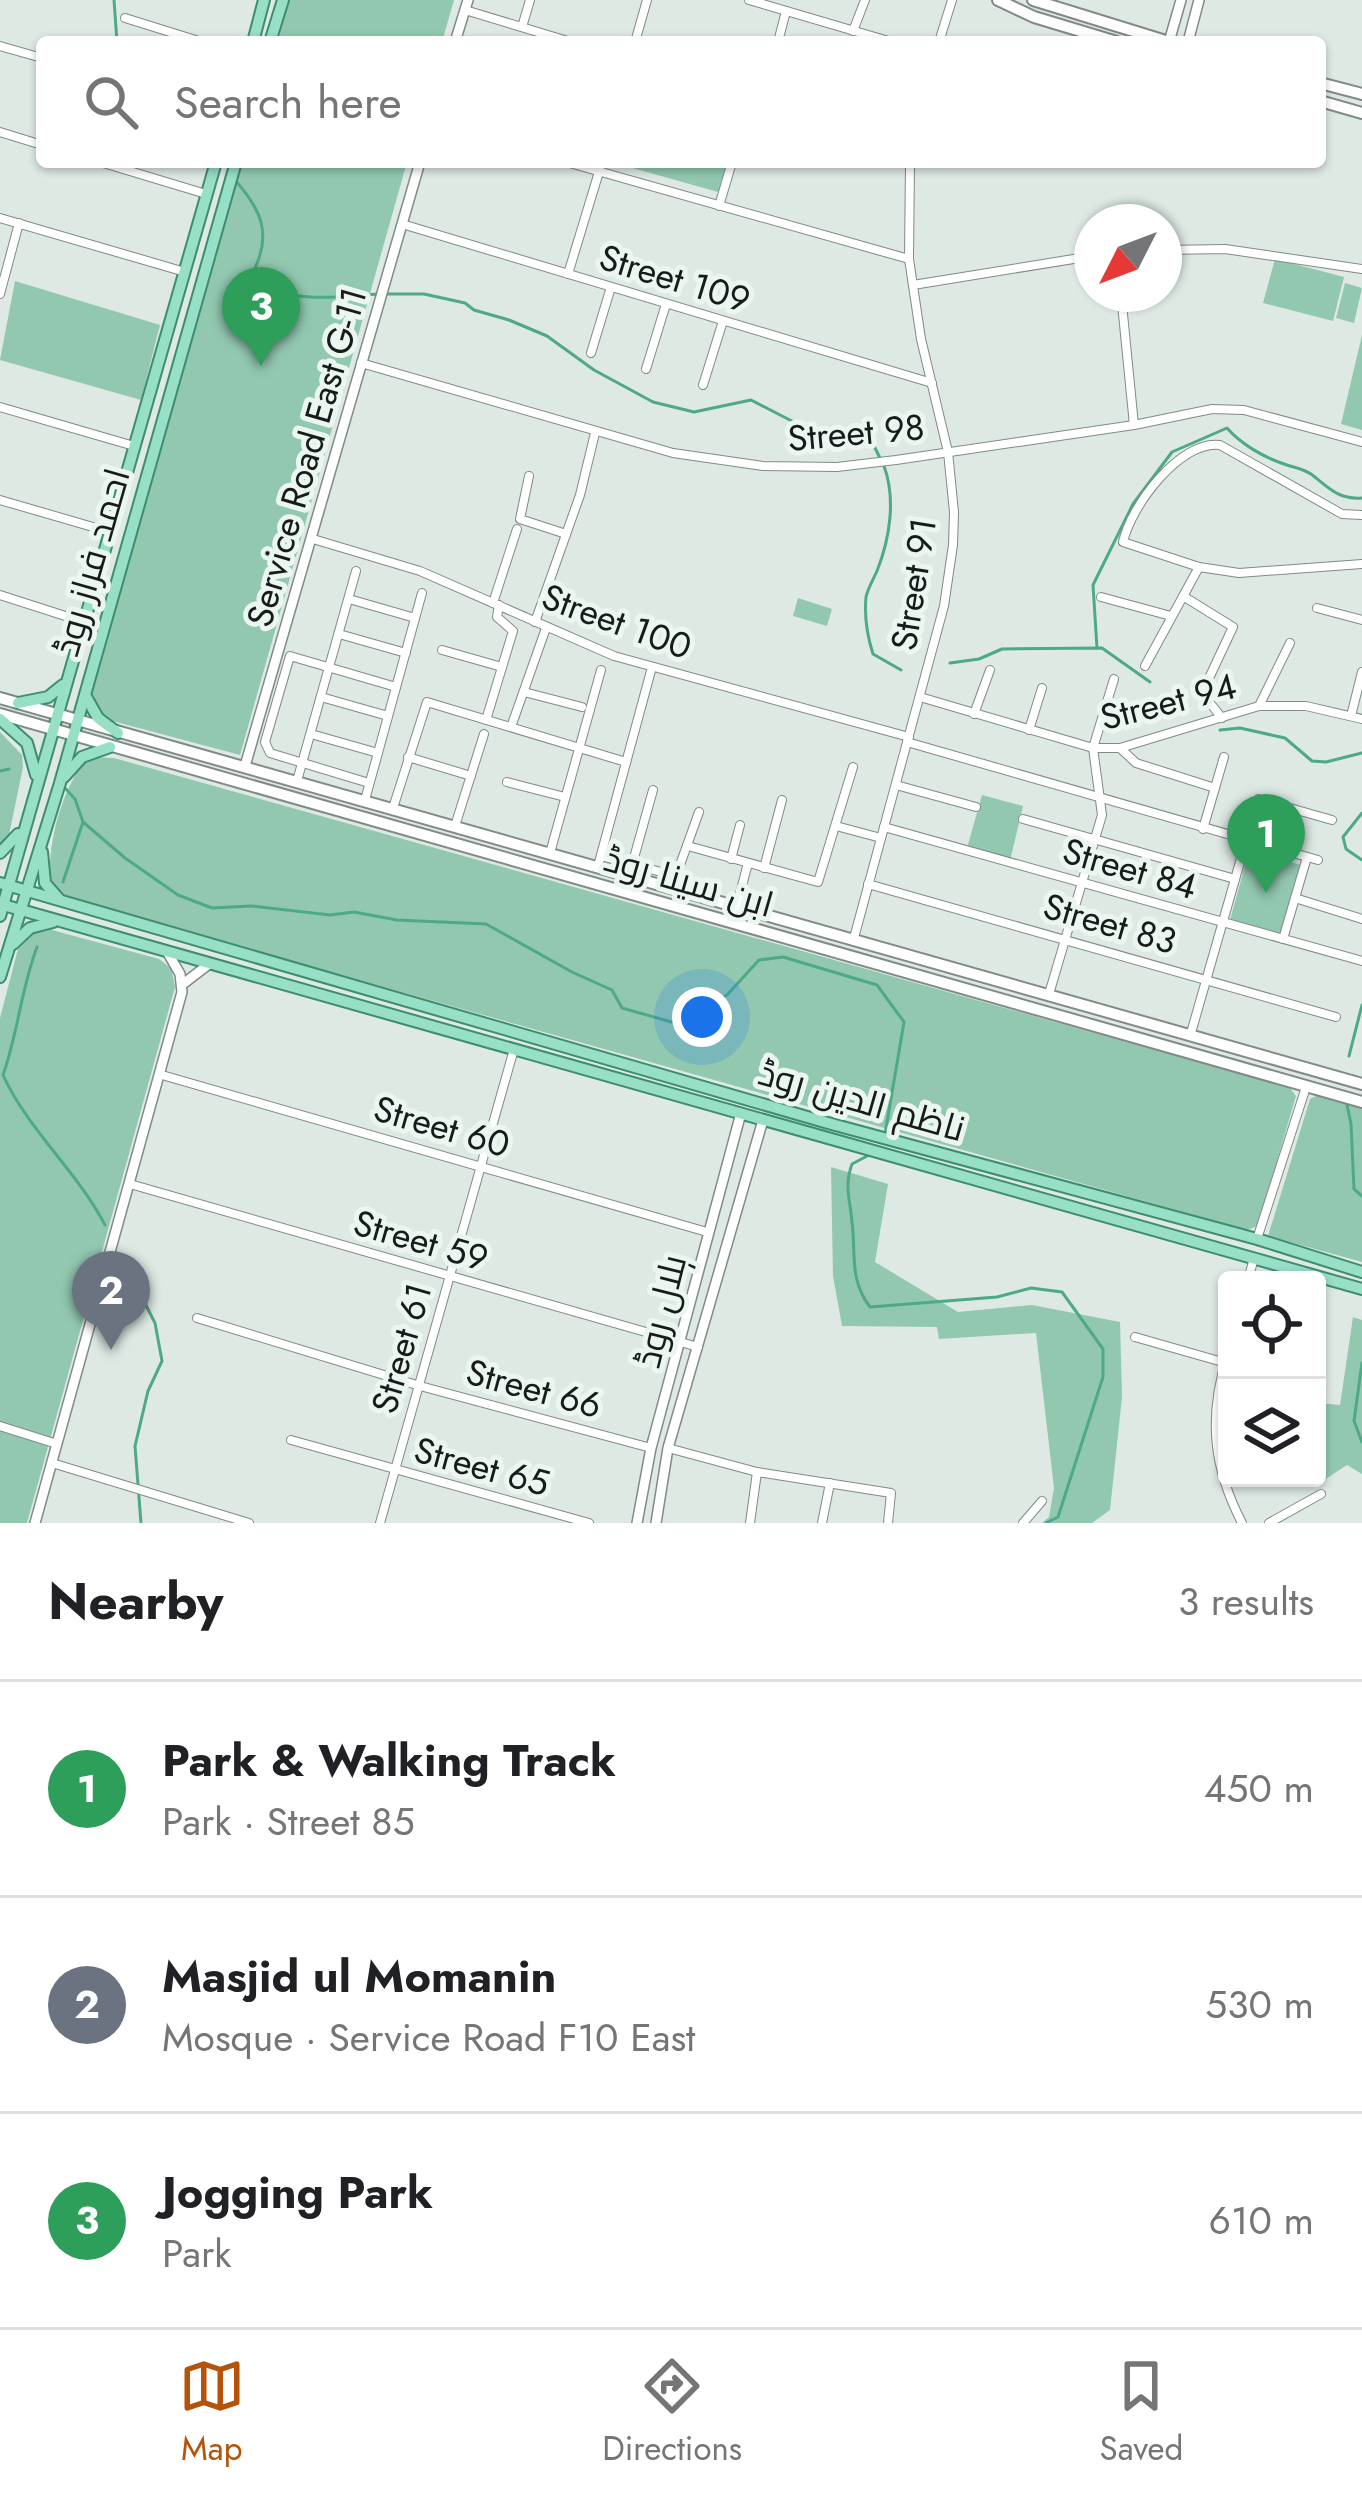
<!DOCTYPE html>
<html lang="en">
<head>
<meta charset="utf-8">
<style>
  body { margin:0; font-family:Jost,Cairo,sans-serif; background:#f6f6f6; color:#202124 }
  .controls { position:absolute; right:36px; bottom:36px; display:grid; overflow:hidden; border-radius:12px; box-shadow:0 3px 9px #0004 }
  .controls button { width:108px; height:108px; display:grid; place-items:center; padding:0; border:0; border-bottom:3px solid #e0e0e0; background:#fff; color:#202124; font:60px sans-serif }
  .compass { position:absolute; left:1074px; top:204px; width:108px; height:108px; border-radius:50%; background:#fff; box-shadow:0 3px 9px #0004; rotate:228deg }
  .you { position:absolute; left:702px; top:1017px; width:42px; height:42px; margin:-30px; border:9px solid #fff; border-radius:50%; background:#1a73e8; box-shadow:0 0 0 18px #1a73e833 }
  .badge { display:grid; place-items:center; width:78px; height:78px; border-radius:50%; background:#b45309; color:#fff; font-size:39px; font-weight:700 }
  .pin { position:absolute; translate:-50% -99px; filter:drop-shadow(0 3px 6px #0008) }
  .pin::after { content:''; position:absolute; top:63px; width:42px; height:36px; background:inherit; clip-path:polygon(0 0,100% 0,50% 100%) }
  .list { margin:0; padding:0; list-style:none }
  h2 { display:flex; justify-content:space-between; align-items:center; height:156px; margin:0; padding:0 48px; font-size:51px }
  h2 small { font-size:39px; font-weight:400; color:#757577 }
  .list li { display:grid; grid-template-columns:78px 1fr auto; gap:36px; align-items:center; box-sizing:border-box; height:216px; padding:0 48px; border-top:3px solid #e0e0e0 }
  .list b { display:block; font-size:45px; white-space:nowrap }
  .list p { margin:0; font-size:39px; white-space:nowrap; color:#757577 }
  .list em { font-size:39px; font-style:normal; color:#757577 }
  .icon { flex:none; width:66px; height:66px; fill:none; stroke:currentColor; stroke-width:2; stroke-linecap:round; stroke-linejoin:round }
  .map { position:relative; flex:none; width:1362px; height:1523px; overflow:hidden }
  .search { position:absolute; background:#fff; box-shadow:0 3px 9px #0004; left:36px; right:36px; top:36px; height:132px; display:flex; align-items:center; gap:30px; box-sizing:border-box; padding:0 42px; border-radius:12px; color:#757577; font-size:45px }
  .sheet { height:804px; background:#fff }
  nav { display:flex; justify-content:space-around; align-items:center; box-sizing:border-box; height:168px; border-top:3px solid #e0e0e0; background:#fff; font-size:33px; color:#757577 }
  nav a { display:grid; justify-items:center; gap:6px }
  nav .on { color:#b45309 }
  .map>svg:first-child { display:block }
  .green { fill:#92c8b0 }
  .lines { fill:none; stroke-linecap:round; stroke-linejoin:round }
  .stream { stroke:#4ea987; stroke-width:3 }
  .minor-casing { stroke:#808a86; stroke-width:10 }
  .tertiary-casing { stroke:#808a86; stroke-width:12 }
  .secondary-casing { stroke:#808a86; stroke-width:14 }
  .primary-casing { stroke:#3d8d70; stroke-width:14 }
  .minor { stroke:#fff; stroke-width:8 }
  .tertiary { stroke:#fff; stroke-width:9 }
  .secondary { stroke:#fff; stroke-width:10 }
  .primary { stroke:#97dfc5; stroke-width:10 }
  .labels { text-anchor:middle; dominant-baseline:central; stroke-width:10; stroke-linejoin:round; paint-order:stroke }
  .street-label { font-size:36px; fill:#171b19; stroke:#ebf6f1 }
</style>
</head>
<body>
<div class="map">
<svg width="1362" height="1523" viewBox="0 0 1362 1523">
  <rect width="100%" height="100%" fill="#dee9e4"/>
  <g class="green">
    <path d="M279,0H454L442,42H267Z"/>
    <path d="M232,162H407L240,755L75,711Z"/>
    <path d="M611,162H727L718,192Z"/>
    <path d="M1275,259L1344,277L1333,321L1263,303Z"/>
    <path d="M15,281L160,325L141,400L0,360Z"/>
    <path d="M1345,283L1362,288L1354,323L1336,318Z"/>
    <path d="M1362,335V430L1341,424Z"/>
    <path d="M798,598L832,609L827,626L793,616Z"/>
    <path d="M0,732L22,755L23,767L8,840L0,846Z"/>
    <path d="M89,757L114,758L1290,1088L1296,1096L1258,1226L1247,1230L171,927L53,891C42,855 63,782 89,757Z"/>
    <path d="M982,795L1023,806L1010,861L967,848Z"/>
    <path d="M1249,851L1301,865L1282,934L1230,920Z"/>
    <path d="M52,930L159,959L171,968L175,987L27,1523H0V1018L19,945L30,932Z"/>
    <path d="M1318,1095L1362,1107V1262L1268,1236L1310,1099Z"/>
    <path d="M831,1167L888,1184L875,1262L958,1312L1032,1305L1120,1322L1122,1397L1110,1510L1092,1523H1042L1049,1517L1054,1488L1036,1333L939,1339L937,1327L842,1326L833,1276Z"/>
    <path d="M1353,1317L1362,1320V1474L1347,1465L1315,1486L1290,1487L1287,1478H1317V1403L1340,1405Z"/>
  </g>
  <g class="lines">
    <g class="stream">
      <path d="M114,0L117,42"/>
      <path d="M234,179C260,208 272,232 255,268C272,309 342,296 378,294"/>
      <path d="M388,294H424L465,303L474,310L509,320L547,336L594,370L653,402L694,412L751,400L817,434L857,433L872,442L880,458"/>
      <path d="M884,466C896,499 890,538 877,571C873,580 868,588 866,597C864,618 867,635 873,654L901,670"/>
      <path d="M1097,648L1093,585L1133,504L1172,452L1227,428C1241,444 1263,457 1284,464C1292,467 1304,469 1311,474C1328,487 1338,500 1362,498"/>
      <path d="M950,663L979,659L1002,649L1102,648L1150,682"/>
      <path d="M1220,730L1240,728L1285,738L1312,761L1326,762L1362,753"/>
      <path d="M0,771L9,769"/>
      <path d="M65,788L75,799L83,822L125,858L178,895L212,908L251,906L330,915L354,912L397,920L486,924L572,972L612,990L622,1008L675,1023L727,995L759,960L783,957L877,985L904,1022L885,1134"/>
      <path d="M1362,813L1343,837L1346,849L1362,860"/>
      <path d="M63,882L83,822"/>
      <path d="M37,947C21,989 18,1033 3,1075C28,1130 77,1171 105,1225"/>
      <path d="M1349,1056L1362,1005"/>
      <path d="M1347,1105L1351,1124L1354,1189L1362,1196"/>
      <path d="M869,1155L852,1164C844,1186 850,1199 852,1222C856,1253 849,1280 870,1307L997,1297L1031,1288L1062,1292L1103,1349V1377L1058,1517L1046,1523"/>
      <path d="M127,1268L155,1323L162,1361L148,1391L135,1446L141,1523"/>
      <path d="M1362,1363L1354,1421L1362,1442"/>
    </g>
    <defs>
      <g id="minor">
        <path d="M749,0L892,42"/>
        <path d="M465,10L571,42"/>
        <path d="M125,18L202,42"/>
        <path d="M522,27L530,0"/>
        <path d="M853,31L865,0"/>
        <path d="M635,42L647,0"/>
        <path d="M778,42L786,11"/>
        <path d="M939,42L952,0"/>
        <path d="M0,46L42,58"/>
        <path d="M0,132L42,145"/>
        <path d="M100,162L206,194"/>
        <path d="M566,162L909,259"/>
        <path d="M719,206L732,162"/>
        <path d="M0,218L185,272"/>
        <path d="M402,224L932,383"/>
        <path d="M1164,250L1225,249L1362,269"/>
        <path d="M568,274L602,162"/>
        <path d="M913,285L1092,256"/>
        <path d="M0,294L19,223"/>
        <path d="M1121,294L1134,425"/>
        <path d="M591,353L611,287"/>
        <path d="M361,363L673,453L763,466L837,467L896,460L1134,425L1212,409L1244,410L1362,442"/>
        <path d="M646,369L666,304"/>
        <path d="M703,385L723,321"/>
        <path d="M0,407L134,446"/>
        <path d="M529,476L520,519L566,534"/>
        <path d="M0,500L110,532"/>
        <path d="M1362,515L1342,514L1220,445C1180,440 1131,506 1123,542L1199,567L1239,573L1362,564"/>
        <path d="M313,539L420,571L614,656L909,737"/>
        <path d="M0,595L84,622"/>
        <path d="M1183,596L1233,627L1202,693L1222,718"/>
        <path d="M1101,597L1171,616"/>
        <path d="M349,599L415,618"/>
        <path d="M493,603L517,529"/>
        <path d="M1317,608L1362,620"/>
        <path d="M535,622L580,495L595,433"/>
        <path d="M339,634L406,653"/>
        <path d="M442,650L502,667"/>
        <path d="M1145,666L1199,567"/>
        <path d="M524,692L582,707"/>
        <path d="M321,697L388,716"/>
        <path d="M920,697L1093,748H1120L1259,706H1306L1362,719"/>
        <path d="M1259,706L1290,643"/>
        <path d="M974,714L990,670"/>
        <path d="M1351,716L1362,672"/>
        <path d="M486,720L513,631L497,617L499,605"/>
        <path d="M511,727L546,628"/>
        <path d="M1029,730L1042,688"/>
        <path d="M311,734L378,753"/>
        <path d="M907,742L1318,860"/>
        <path d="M1120,748L1136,763L1215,788"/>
        <path d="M408,757L471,776"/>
        <path d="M297,781L356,571"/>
        <path d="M507,782L565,797"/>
        <path d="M369,783L270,753L265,742L290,656L396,687"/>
        <path d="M896,785L976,807"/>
        <path d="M365,800L422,593"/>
        <path d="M393,808L427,702L626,762"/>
        <path d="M1023,819L1235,879"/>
        <path d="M455,826L484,734"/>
        <path d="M836,826L881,838"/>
        <path d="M884,827L1362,961"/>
        <path d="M1203,829L1224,757"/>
        <path d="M688,846L818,882L853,767"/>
        <path d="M550,853L601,670"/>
        <path d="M601,856L676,876L699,812"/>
        <path d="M731,859L740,825"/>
        <path d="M632,865L653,790"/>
        <path d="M598,866L652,667"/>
        <path d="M764,868L782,800"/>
        <path d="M868,884L1336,1017"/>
        <path d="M1295,898L1362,919"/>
        <path d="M737,905L748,863"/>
        <path d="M854,938L944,606L953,545L954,512L948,452L921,339L909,259L910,162"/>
        <path d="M1283,939L1307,857"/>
        <path d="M1049,994L1102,815L1093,748L1114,679"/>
        <path d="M1191,1033L1258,799L1332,820"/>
        <path d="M162,1075L707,1232"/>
        <path d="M130,1184L698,1347"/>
        <path d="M1257,1239L1306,1087"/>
        <path d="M1248,1280L1254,1258"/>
        <path d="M197,1318L420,1386L651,1448"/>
        <path d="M1135,1337L1226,1363"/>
        <path d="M1227,1357C1208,1417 1213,1467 1242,1523"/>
        <path d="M0,1426L57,1444"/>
        <path d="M291,1440L589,1523"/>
        <path d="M668,1448L757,1472L891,1493L888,1523"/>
        <path d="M52,1463L249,1523"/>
        <path d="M380,1523L514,1049"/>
        <path d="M750,1523L757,1472"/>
        <path d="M822,1523L830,1483"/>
        <path d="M1023,1523L1042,1501"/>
        <path d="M1269,1523L1321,1494"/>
      </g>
      <g id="tertiary">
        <path d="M455,42L468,0"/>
        <path d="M1169,42L1181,0"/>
        <path d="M1188,42L1199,0"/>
        <path d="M245,766L420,162"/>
        <path d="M183,984L209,964"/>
        <path d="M35,1523L182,992L180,974L168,953"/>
        <path d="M637,1523L651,1448L741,1113"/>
        <path d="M656,1523L668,1448L763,1120"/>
      </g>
      <g id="secondary">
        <path d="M998,0L1034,17L1117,42"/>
        <path d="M1033,0L1169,42"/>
        <path d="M1320,83L1362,94"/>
        <path d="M1320,101L1362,113"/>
        <path d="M0,698L1362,1084"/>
        <path d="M0,714L1362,1102"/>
      </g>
      <g id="primary">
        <path d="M253,42L264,0"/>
        <path d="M270,42L283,0"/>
        <path d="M85,695L98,718L118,733"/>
        <path d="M18,703L48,697L63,685"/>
        <path d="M0,719L27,743L36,775"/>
        <path d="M64,777L82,757L110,747"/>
        <path d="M42,852L45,883L59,899"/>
        <path d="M0,853L18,834"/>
        <path d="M0,883L828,1123L1257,1239L1362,1272"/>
        <path d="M0,904L1362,1289"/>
        <path d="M0,916L216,162"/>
        <path d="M13,944L30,928L53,922"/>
        <path d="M0,977L60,783L236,162"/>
      </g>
    </defs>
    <use href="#minor" class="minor-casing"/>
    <use href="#tertiary" class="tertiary-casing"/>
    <use href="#secondary" class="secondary-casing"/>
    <use href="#primary" class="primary-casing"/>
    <use href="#minor" class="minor"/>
    <use href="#tertiary" class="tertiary"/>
    <use href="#secondary" class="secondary"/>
    <use href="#primary" class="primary"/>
  </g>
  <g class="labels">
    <g class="street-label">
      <text transform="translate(675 278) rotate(17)">Street 109</text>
      <text transform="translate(856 432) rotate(-5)">Street 98</text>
      <text transform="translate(306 457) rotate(-74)">Service Road East G-11</text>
      <text transform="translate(91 562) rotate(-74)">احمد فراز روڈ</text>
      <text transform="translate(913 584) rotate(-81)">Street 91</text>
      <text transform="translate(617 621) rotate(20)">Street 100</text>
      <text transform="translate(1168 701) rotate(-14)">Street 94</text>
      <text transform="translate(1130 868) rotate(16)">Street 84</text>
      <text transform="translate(689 881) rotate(16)">ابن سینا روڈ</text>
      <text transform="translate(1110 923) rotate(16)">Street 83</text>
      <text transform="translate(862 1100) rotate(16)">ناظم الدین روڈ</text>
      <text transform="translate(442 1126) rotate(16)">Street 60</text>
      <text transform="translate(421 1240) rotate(16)">Street 59</text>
      <text transform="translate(660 1311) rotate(-76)">ہلال روڈ</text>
      <text transform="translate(401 1348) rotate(-74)">Street 61</text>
      <text transform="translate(534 1388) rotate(15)">Street 66</text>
      <text transform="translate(482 1466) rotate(15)">Street 65</text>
    </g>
  </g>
</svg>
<div class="controls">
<button><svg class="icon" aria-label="locate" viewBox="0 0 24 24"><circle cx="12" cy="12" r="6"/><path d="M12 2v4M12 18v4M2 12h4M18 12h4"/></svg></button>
<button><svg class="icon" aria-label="layers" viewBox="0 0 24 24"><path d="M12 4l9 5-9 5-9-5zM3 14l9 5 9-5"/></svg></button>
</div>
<svg class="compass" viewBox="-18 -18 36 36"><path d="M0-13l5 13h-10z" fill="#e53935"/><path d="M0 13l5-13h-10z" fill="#757577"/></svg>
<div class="you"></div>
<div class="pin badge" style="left:1266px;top:893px;background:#2e9e5b">1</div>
<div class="pin badge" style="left:111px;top:1350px;background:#6b7280">2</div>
<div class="pin badge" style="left:261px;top:366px;background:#2e9e5b">3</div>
<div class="search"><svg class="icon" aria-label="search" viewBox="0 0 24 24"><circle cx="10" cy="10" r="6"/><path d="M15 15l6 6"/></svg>Search here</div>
</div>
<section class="sheet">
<h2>Nearby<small>3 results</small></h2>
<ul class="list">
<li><span class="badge" style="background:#2e9e5b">1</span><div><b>Park &amp; Walking Track</b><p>Park · Street 85</p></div><em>450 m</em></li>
<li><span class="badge" style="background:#6b7280">2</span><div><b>Masjid ul Momanin</b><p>Mosque · Service Road F10 East</p></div><em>530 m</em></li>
<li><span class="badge" style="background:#2e9e5b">3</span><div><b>Jogging Park</b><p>Park</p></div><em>610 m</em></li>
</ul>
</section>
<nav>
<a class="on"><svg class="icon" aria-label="map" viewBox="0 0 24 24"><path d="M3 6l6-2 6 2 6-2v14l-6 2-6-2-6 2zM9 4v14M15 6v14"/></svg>Map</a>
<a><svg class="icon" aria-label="directions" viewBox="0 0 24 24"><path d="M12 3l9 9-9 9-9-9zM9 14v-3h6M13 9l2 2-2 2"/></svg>Directions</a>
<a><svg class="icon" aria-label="saved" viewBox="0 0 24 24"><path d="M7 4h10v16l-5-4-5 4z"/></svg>Saved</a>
</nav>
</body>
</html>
